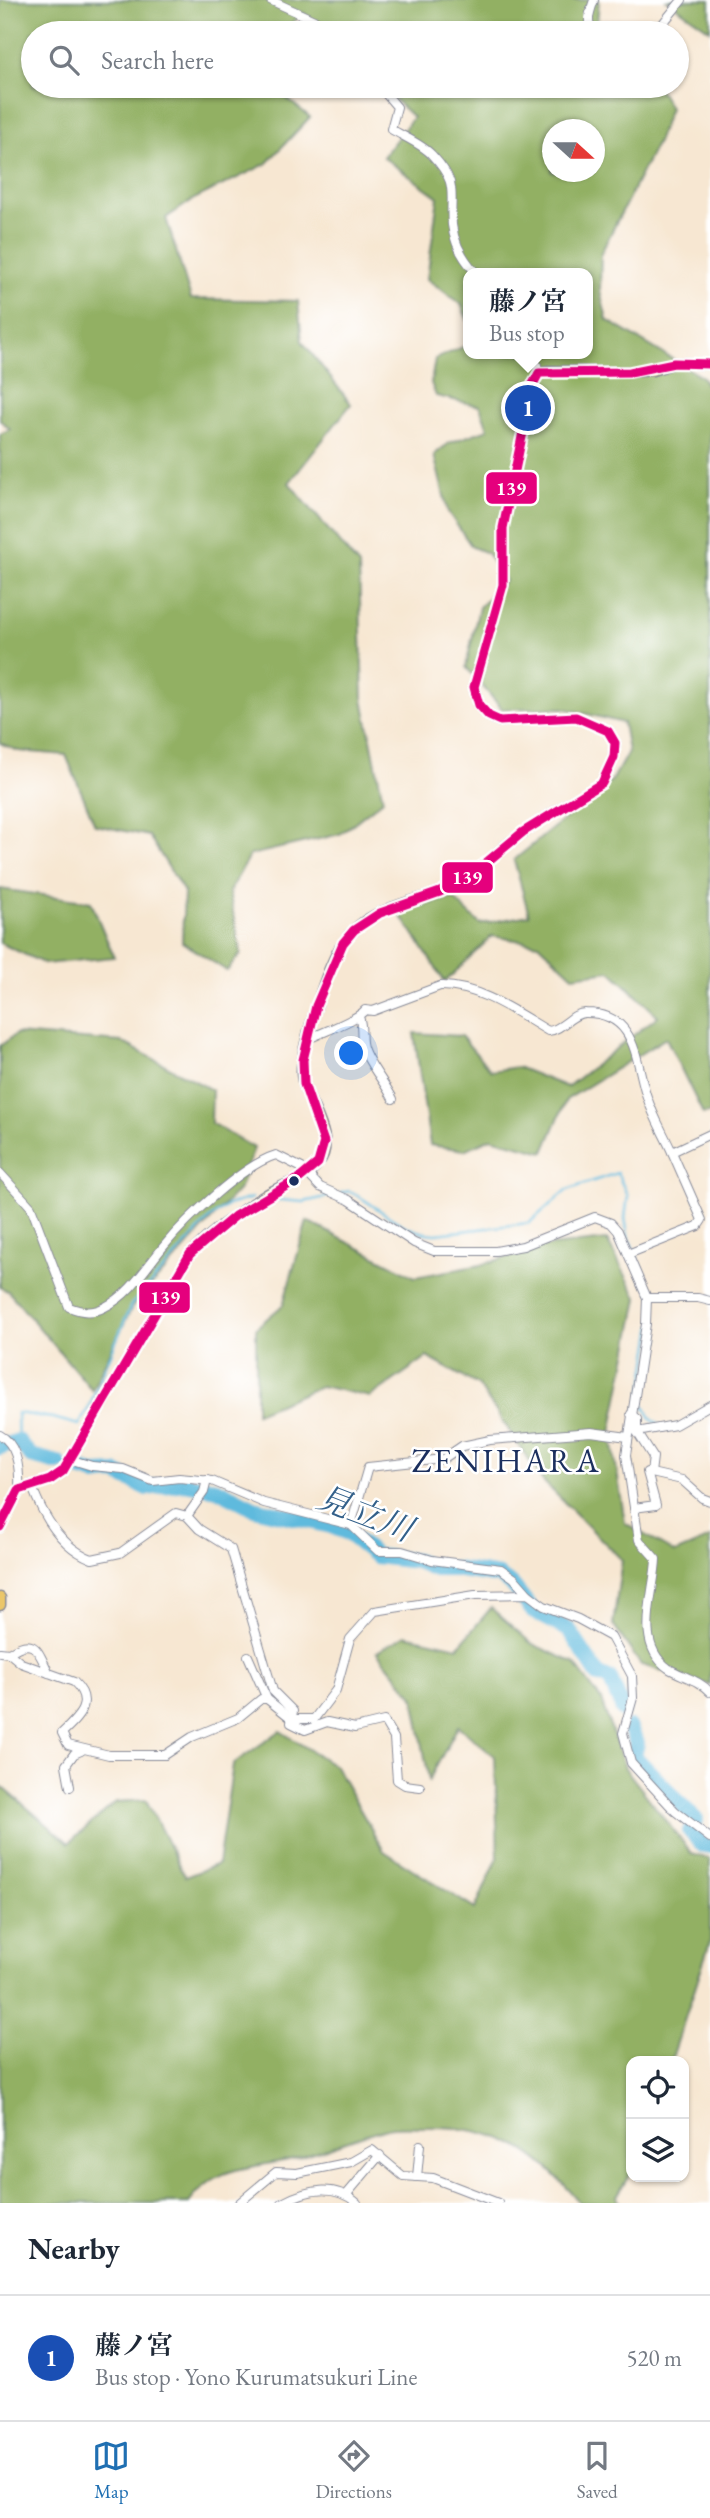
<!DOCTYPE html>
<html lang="en">
<head>
<meta charset="utf-8">
<style>
  body { margin:0; font-family:"EB Garamond","Noto Serif JP",serif; background:#f6f6f7; color:#1f2937 }
  .controls { position:absolute; right:21px; bottom:21px; display:grid; overflow:hidden; border-radius:14px; box-shadow:0 2px 5px #0004 }
  .controls button { width:63px; height:63px; display:grid; place-items:center; padding:0; border:0; border-bottom:2px solid #e0e1e3; background:#fff; color:#1f2937; font:35px sans-serif }
  .compass { position:absolute; left:542px; top:119px; width:63px; height:63px; border-radius:50%; background:#fff; box-shadow:0 2px 5px #0004; rotate:111deg }
  .you { position:absolute; left:352px; top:1054px; width:24px; height:24px; margin:-18px; border:5px solid #fff; border-radius:50%; background:#1a73e8; box-shadow:0 0 0 10px #1a73e833 }
  .badge { display:grid; place-items:center; width:46px; height:46px; border-radius:50%; background:#1f6fb2; color:#fff; font-size:23px; font-weight:700 }
  .pin { position:absolute; translate:-50% -50%; border:4px solid #fff; box-shadow:0 2px 7px #0006 }
  .popup { position:absolute; left:463px; top:268px; width:130px; height:91px; box-sizing:border-box; display:grid; place-content:center; border-radius:14px; background:#fff; filter:drop-shadow(0 2px 5px #0005); font-size:23px; white-space:nowrap; color:#747a83 }
  .popup b { font-size:26px; color:#1f2937 }
  .popup::after { content:''; position:absolute; left:50%; top:100%; margin-left:-14px; border:14px solid transparent; border-top-color:#fff }
  .list { margin:0; padding:0; list-style:none }
  h2 { display:flex; justify-content:space-between; align-items:center; height:91px; margin:0; padding:0 28px; font-size:30px }
  h2 small { font-size:23px; font-weight:400; color:#747a83 }
  .list li { display:grid; grid-template-columns:46px 1fr auto; gap:21px; align-items:center; box-sizing:border-box; height:126px; padding:0 28px; border-top:2px solid #e0e1e3 }
  .list b { display:block; font-size:26px; white-space:nowrap }
  .list p { margin:0; font-size:23px; white-space:nowrap; color:#747a83 }
  .list em { font-size:23px; font-style:normal; color:#747a83 }
  .icon { flex:none; width:38px; height:38px; fill:none; stroke:currentColor; stroke-width:2; stroke-linecap:round; stroke-linejoin:round }
  .map { position:relative; flex:none; width:710px; height:2203px; overflow:hidden }
  .search { position:absolute; background:#fff; box-shadow:0 2px 5px #0004; left:21px; right:21px; top:21px; height:77px; display:flex; align-items:center; gap:18px; box-sizing:border-box; padding:0 24px; border-radius:38px; color:#747a83; font-size:26px }
  .sheet { height:217px; background:#fff }
  nav { display:flex; justify-content:space-around; align-items:center; box-sizing:border-box; height:98px; border-top:2px solid #e0e1e3; background:#fff; font-size:19px; color:#747a83 }
  nav a { display:grid; justify-items:center; gap:4px }
  nav .on { color:#1f6fb2 }
  .map>svg:first-child { display:block }
  .forest { fill:#92b063; stroke:#567060; stroke-width:2; fill-rule:evenodd }
  .lines { fill:none; stroke-linecap:round; stroke-linejoin:round }
  .stream { stroke:#5fbadd; stroke-width:2.5 }
  .river { stroke:#5fbadd; stroke-width:16 }
  .minor-casing { stroke:#898b98; stroke-width:10 }
  .major-casing { stroke:#898b98; stroke-width:13 }
  .minor { stroke:#fff; stroke-width:8 }
  .major { stroke:#ebc669; stroke-width:10 }
  .bus-1-casing { stroke:#fff; stroke-width:14 }
  .bus-1 { stroke:#e5007d; stroke-width:9 }
  .bus-dot { fill:#1b2f5e; stroke:#fff; stroke-width:2.5 }
  .labels { text-anchor:middle; dominant-baseline:central; stroke-width:5; stroke-linejoin:round; paint-order:stroke }
  .neighbourhood-label { font-size:33px; letter-spacing:2px; fill:#1b2f5e; stroke:#fff }
  .water-label { font-size:33px; font-style:italic; fill:#33608a; stroke:#fff }
  .line-badge { stroke:#fff; stroke-width:2.5 }
  .badge-label { font-size:19px; text-anchor:middle; font-weight:bold; fill:#fff }
</style>
</head>
<body>
<div class="map">
<svg width="710" height="2203" viewBox="0 0 710 2203">
  <rect width="100%" height="100%" fill="#fff"/>
  <filter id="ink" filterUnits="userSpaceOnUse"><feTurbulence type="fractalNoise" baseFrequency=".0143" numOctaves="2"/><feDisplacementMap in="SourceGraphic" scale="14" xChannelSelector="R" yChannelSelector="G"/><feConvolveMatrix kernelMatrix="1 2 1 2 8 2 1 2 1" color-interpolation-filters="sRGB"/></filter>
  <filter id="wash" filterUnits="userSpaceOnUse"><feTurbulence type="fractalNoise" baseFrequency=".00686" numOctaves="4" result="noise"/><feDisplacementMap in="SourceGraphic" scale="28" xChannelSelector="R" yChannelSelector="G"/><feGaussianBlur stdDeviation="1.57" result="paint"/><feColorMatrix in="noise" values="0 0 0 0 0 0 0 0 0 0 0 0 0 0 0 0 0 1.4 0 .05"/><feComposite in="paint" operator="in"/></filter>
  <g filter="url(#wash)">
    <rect width="100%" height="100%" fill="#f7e7d2"/>
    <g class="forest">
      <path d="M0,0H599L597,25L604,33H325L304,13L280,33H33V86H271L310,117L266,164L194,199L166,218L191,299L298,301L302,341L351,404L289,483L359,566L363,699L383,800L340,834L250,855L229,892L241,953L227,971L182,942L184,892L149,836L95,825L66,755L18,751L0,743V434L10,429L0,420Z"/>
      <path d="M667,0H710V30Z"/>
      <path d="M380,86H657L670,108L657,142L601,253L600,291L607,320L702,377L710,392V1113L703,1114L666,1038L566,1100L544,1152L491,1138L464,1150L430,1145L414,1033L461,1036L491,1071L517,1067L567,1087L658,1016L611,971L573,976L539,944L492,936L445,982L398,911L453,898L480,924L529,915L514,860L613,779L628,752L623,723L563,708L502,709L466,667L479,607L505,581L487,553L472,547L448,512L434,455L449,443L488,429L480,406L436,396L431,383L435,359L468,345V354H588V273H468V321L461,304L427,279L438,197L383,157L413,117ZM552,130H594V172H552Z"/>
      <path d="M0,889L91,902L114,957L45,964L0,943Z"/>
      <path d="M16,1034L122,1042L212,1090L211,1123L254,1148L240,1188L132,1307L92,1390L9,1292L0,1287V1046Z"/>
      <path d="M307,1221L415,1277L481,1265L540,1247L607,1240L638,1299L611,1433L625,1523L675,1553L710,1538V1685L641,1665L613,1625L622,1560L543,1481L478,1385L427,1357L370,1397L321,1386L256,1413V1328L283,1305Z"/>
      <path d="M491,1608L532,1644L574,1663L601,1700L625,1768L692,1854L710,1859V1942L671,2061H631V2172L617,2196L619,2203H580C537,2149 496,2125 425,2127C412,2127 396,2125 383,2129C352,2138 323,2150 292,2159C248,2170 218,2163 189,2203H0V1785L69,1843L116,1802L146,1800L185,1877L218,1864L233,1764L280,1731L335,1766L384,1851L475,1909L498,1857L495,1757L458,1726L429,1780L414,1697L377,1652L405,1635L458,1647Z"/>
    </g>
    <g class="lines">
      <g class="stream">
        <path d="M341,1193L349,1191C378,1205 401,1233 436,1234L529,1223L567,1190L617,1173L628,1196L625,1218L628,1236L652,1295"/>
        <path d="M269,1199L304,1202L335,1195"/>
        <path d="M653,1302L654,1318L641,1400L652,1420L658,1423"/>
        <path d="M18,1441L17,1413L53,1418L79,1425L89,1407L131,1305L209,1219L228,1205L252,1198"/>
      </g>
      <g class="river">
        <path d="M0,1447L18,1441L31,1456L58,1463"/>
        <path d="M72,1467L96,1474L116,1473L147,1488L184,1483L217,1489L254,1508L331,1526L346,1532L376,1556L416,1561L435,1569H455L499,1576L513,1586L533,1611L569,1630L598,1675L610,1679L623,1710"/>
        <path d="M630,1728L637,1743L634,1756L696,1820"/>
        <path d="M690,1831L703,1845L710,1846"/>
      </g>
    </g>
  </g>
  <g filter="url(#ink)">
    <g class="lines">
      <defs>
        <g id="minor">
          <path d="M270,0L314,20L329,33"/>
          <path d="M594,33C585,22 590,12 594,0"/>
          <path d="M655,33L682,0"/>
          <path d="M379,86L397,107L391,129C404,137 422,144 432,155C460,185 449,192 452,225C454,243 464,260 476,273"/>
          <path d="M534,354L539,373"/>
          <path d="M359,1017C364,1029 359,1039 364,1050C369,1064 385,1083 393,1099"/>
          <path d="M307,1040C321,1032 356,1021 365,1010L373,1011L440,986C478,985 516,1012 548,1031C563,1030 572,1012 586,1013C638,1013 635,1062 647,1097C653,1116 664,1134 672,1152"/>
          <path d="M0,1173L31,1207L69,1307C82,1312 92,1314 105,1307C131,1294 146,1267 164,1246C187,1218 243,1165 276,1155L302,1168L320,1187L349,1200L414,1243L434,1251H496L523,1246L595,1217L611,1223L618,1231L647,1298L646,1324L626,1455L639,1540L656,1559C655,1593 633,1643 668,1668C682,1677 698,1679 710,1692"/>
          <path d="M628,1254L698,1226L702,1220L672,1152L710,1134"/>
          <path d="M647,1298H698L710,1301"/>
          <path d="M631,1414L637,1419V1432L675,1425L710,1405"/>
          <path d="M637,1432L653,1457L651,1473"/>
          <path d="M0,1435C18,1445 20,1471 19,1490"/>
          <path d="M69,1459L92,1466L123,1469L153,1481L179,1478L212,1481L264,1503L351,1525L378,1551H402L432,1560L501,1569L514,1578L528,1594"/>
          <path d="M31,1484C42,1514 60,1547 92,1559L120,1553L176,1513L187,1516L199,1529L231,1549L273,1691L293,1711L291,1723L305,1730L327,1722L355,1728L384,1721L394,1738L397,1780L405,1785L420,1787"/>
          <path d="M634,1508L656,1505L647,1472L682,1480L702,1498L710,1501"/>
          <path d="M187,1516L204,1492L207,1480"/>
          <path d="M351,1525L368,1467L443,1459L462,1446L490,1440L591,1432L628,1437"/>
          <path d="M0,1652L9,1653L21,1663L74,1682C95,1702 79,1717 62,1733L68,1745L109,1755H165L192,1737L238,1718L261,1699H267L292,1719H314L336,1690L350,1639L375,1611L475,1595L528,1594L544,1606L578,1619L611,1637L632,1676L633,1698L623,1733L631,1763L675,1811L710,1838"/>
          <path d="M9,1653C36,1634 38,1653 49,1673"/>
          <path d="M248,1656L267,1699"/>
          <path d="M70,1787L66,1765L74,1754L81,1751"/>
          <path d="M417,2177L420,2145"/>
          <path d="M347,2194L380,2155"/>
          <path d="M239,2203L276,2172L297,2173L351,2162L372,2150L403,2176L433,2178L498,2203"/>
          <path d="M282,2203C307,2189 335,2184 357,2203"/>
        </g>
        <g id="major">
          <path d="M0,1527L19,1490L50,1480L63,1471L190,1254C213,1231 237,1213 265,1196C282,1185 305,1180 318,1163C339,1137 303,1101 302,1073C301,1045 328,966 343,943C369,905 417,904 454,886C476,875 493,855 513,840C540,819 572,802 602,783L614,757L615,743L608,731L576,717L500,721L489,716L479,705L474,687L503,585V528L533,384L539,373L547,371L630,372L652,370L674,363L710,364"/>
          <path d="M0,1598V1605"/>
        </g>
      </defs>
      <use href="#minor" class="minor-casing"/>
      <use href="#major" class="major-casing"/>
      <use href="#minor" class="minor"/>
      <use href="#major" class="major"/>
      <defs>
        <path id="bus-1" d="M0,1527L19,1490L50,1480L63,1471L190,1254L235,1216L300,1178L318,1163L324,1142L304,1084L303,1060L316,1006L343,943L354,930L380,913L440,892L470,876L523,832L602,783L614,757L615,743L608,731L576,717L500,721L489,716L479,705L474,687L503,585V528L533,384L539,373L630,372L674,363L710,364"/>
      </defs>
      <use href="#bus-1" class="bus-1-casing"/>
      <use href="#bus-1" class="bus-1"/>
    </g>
  </g>
  <circle class="bus-dot" cx="294" cy="1181" r="6"/>
  <g class="labels">
    <g class="neighbourhood-label">
      <text x="506" y="1460">ZENIHARA</text>
    </g>
    <g class="water-label">
      <text transform="translate(365 1513) rotate(21)">見立川</text>
    </g>
  </g>
  <g class="line-badge">
    <rect x="485" y="471" width="53" height="34" rx="7" fill="#e5007d"/>
    <rect x="441" y="861" width="53" height="33" rx="7" fill="#e5007d"/>
    <rect x="138" y="1281" width="53" height="33" rx="7" fill="#e5007d"/>
  </g>
  <g class="badge-label">
    <text x="511" y="495">139</text>
    <text x="467" y="884">139</text>
    <text x="165" y="1304">139</text>
  </g>
</svg>
<div class="controls">
<button><svg class="icon" aria-label="locate" viewBox="0 0 24 24"><circle cx="12" cy="12" r="6"/><path d="M12 2v4M12 18v4M2 12h4M18 12h4"/></svg></button>
<button><svg class="icon" aria-label="layers" viewBox="0 0 24 24"><path d="M12 4l9 5-9 5-9-5zM3 14l9 5 9-5"/></svg></button>
</div>
<svg class="compass" viewBox="-18 -18 36 36"><path d="M0-13l5 13h-10z" fill="#e53935"/><path d="M0 13l5-13h-10z" fill="#747a83"/></svg>
<div class="you"></div>
<div class="pin badge" style="left:528px;top:408px;background:#1a4fb4">1</div>
<div class="popup"><b>藤ノ宮</b>Bus stop</div>
<div class="search"><svg class="icon" aria-label="search" viewBox="0 0 24 24"><circle cx="10" cy="10" r="6"/><path d="M15 15l6 6"/></svg>Search here</div>
</div>
<section class="sheet">
<h2>Nearby<small></small></h2>
<ul class="list">
<li><span class="badge" style="background:#1a4fb4">1</span><div><b>藤ノ宮</b><p>Bus stop · Yono Kurumatsukuri Line</p></div><em>520 m</em></li>
</ul>
</section>
<nav>
<a class="on"><svg class="icon" aria-label="map" viewBox="0 0 24 24"><path d="M3 6l6-2 6 2 6-2v14l-6 2-6-2-6 2zM9 4v14M15 6v14"/></svg>Map</a>
<a><svg class="icon" aria-label="directions" viewBox="0 0 24 24"><path d="M12 3l9 9-9 9-9-9zM9 14v-3h6M13 9l2 2-2 2"/></svg>Directions</a>
<a><svg class="icon" aria-label="saved" viewBox="0 0 24 24"><path d="M7 4h10v16l-5-4-5 4z"/></svg>Saved</a>
</nav>
</body>
</html>
